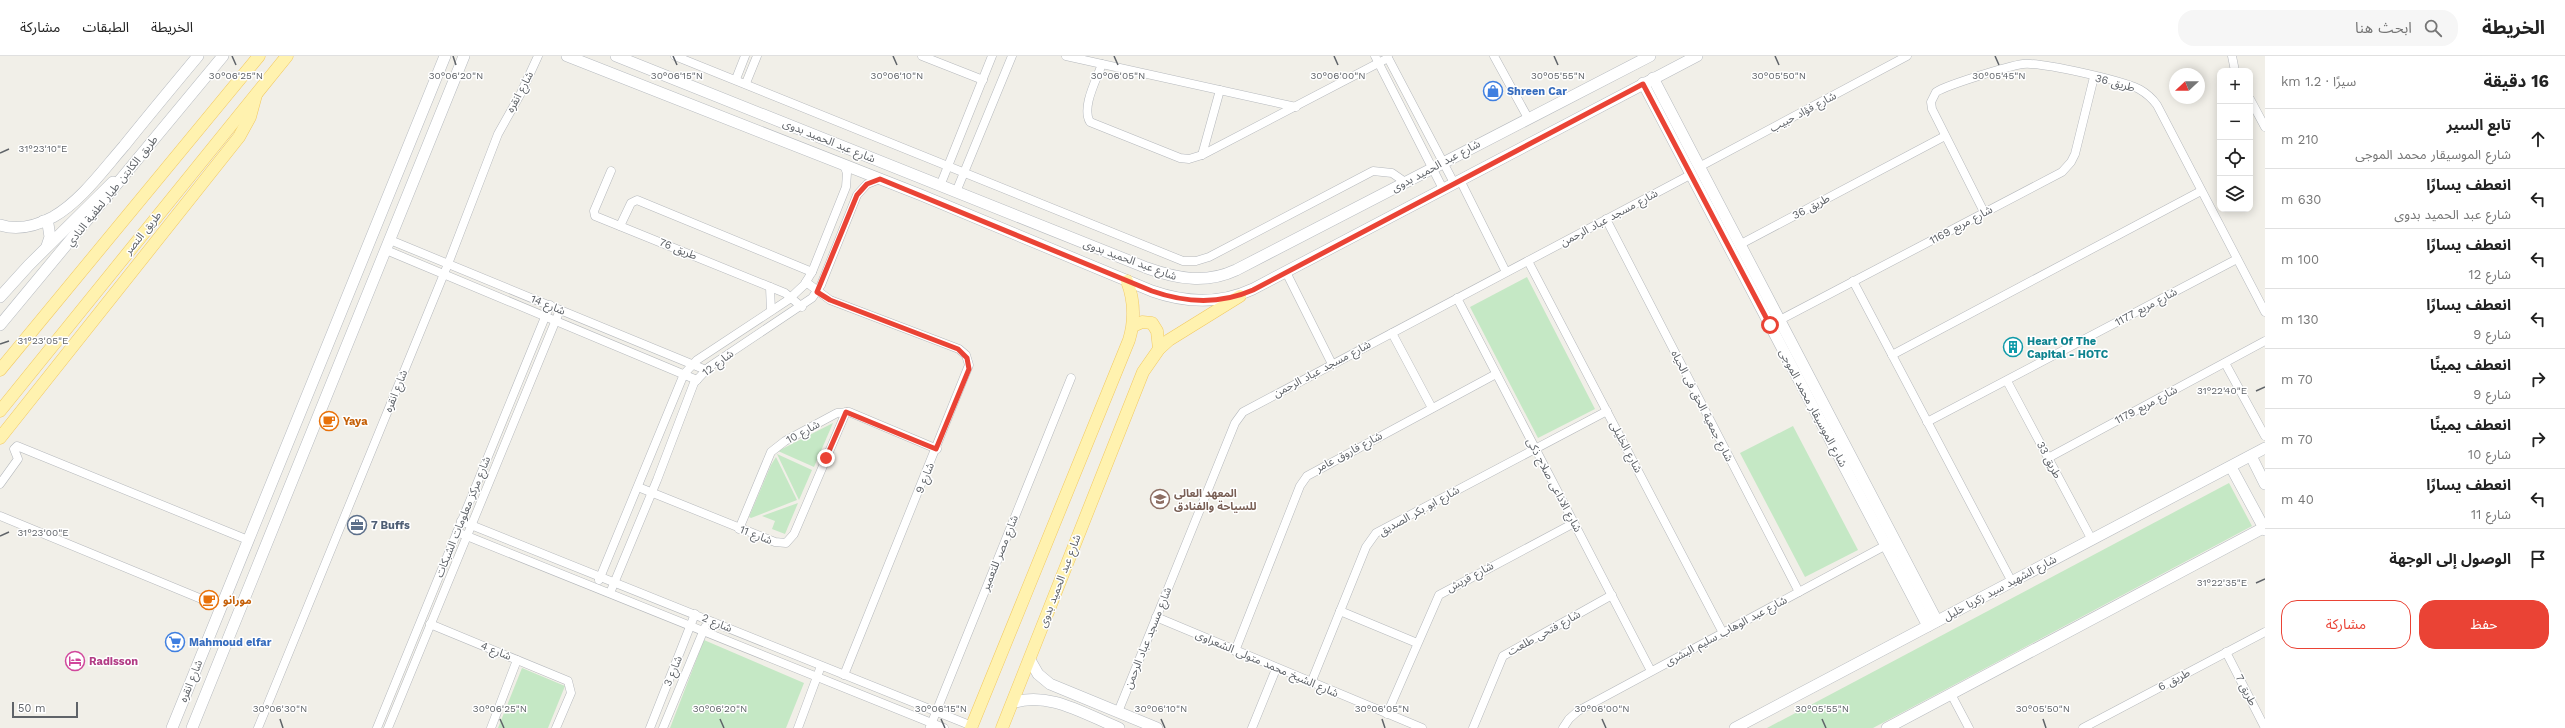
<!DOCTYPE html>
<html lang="ar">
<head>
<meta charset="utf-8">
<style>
  body { margin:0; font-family:"Work Sans","Noto Sans Arabic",sans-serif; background:#f6f6f6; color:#222; direction:rtl }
  .controls { position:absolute; right:12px; top:12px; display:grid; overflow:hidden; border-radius:8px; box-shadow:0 2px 10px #0003 }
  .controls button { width:36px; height:36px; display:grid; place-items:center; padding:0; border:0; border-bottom:1px solid #e0e0e0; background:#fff; color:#222; font:20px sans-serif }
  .compass { position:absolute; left:2169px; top:12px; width:36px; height:36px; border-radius:50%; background:#fff; box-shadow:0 2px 10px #0003; rotate:248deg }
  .scale { position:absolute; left:12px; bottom:10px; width:66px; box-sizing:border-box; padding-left:4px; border:2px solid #5f6368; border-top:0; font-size:11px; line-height:14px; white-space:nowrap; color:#5f6368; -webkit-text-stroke:3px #fff; paint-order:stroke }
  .stop { position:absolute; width:12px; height:12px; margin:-9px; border:3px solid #ea4335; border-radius:50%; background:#fff }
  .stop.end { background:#ea4335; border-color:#fff; box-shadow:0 1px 4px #0008 }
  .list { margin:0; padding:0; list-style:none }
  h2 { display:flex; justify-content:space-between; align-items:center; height:52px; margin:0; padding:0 16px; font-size:17px }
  h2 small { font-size:13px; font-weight:400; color:#767676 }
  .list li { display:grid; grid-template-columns:26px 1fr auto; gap:12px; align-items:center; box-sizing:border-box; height:60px; padding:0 16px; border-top:1px solid #e0e0e0 }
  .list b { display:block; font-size:15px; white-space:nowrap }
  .list p { margin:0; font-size:13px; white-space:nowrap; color:#767676 }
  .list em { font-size:13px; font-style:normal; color:#767676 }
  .actions { display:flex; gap:8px; padding:12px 16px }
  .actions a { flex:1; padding:9px 0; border:1px solid #ea4335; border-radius:16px; text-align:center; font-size:14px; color:#ea4335 }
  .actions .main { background:#ea4335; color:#fff }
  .icon { flex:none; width:22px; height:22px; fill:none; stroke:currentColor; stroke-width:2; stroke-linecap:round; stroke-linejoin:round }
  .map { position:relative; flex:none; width:2265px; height:672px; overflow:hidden; direction:ltr }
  header { display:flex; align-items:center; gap:24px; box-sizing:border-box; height:56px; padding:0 20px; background:#fff; border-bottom:1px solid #e0e0e0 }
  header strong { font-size:19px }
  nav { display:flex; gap:22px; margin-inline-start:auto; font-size:14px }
  .search { width:280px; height:36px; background:#f6f6f6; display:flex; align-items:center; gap:10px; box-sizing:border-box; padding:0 14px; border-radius:16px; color:#767676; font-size:15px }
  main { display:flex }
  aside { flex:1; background:#fff }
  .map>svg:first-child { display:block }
  .green { fill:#c5e8c5 }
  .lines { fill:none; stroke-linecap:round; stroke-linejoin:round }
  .street-casing { stroke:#b5b8bc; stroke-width:9 }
  .secondary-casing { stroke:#b6babf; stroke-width:12 }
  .primary-casing { stroke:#f2c960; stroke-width:13 }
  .street { stroke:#fff; stroke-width:8 }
  .secondary { stroke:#fff; stroke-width:11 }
  .primary { stroke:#fff2af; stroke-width:12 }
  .route { stroke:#ea4335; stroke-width:5 }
  .ticks { fill:none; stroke:#5f6368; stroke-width:1.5 }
  .labels { text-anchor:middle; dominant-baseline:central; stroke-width:3; stroke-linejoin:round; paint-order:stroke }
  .street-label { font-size:11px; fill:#5f6368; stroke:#fff }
  .shop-label { font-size:11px; font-weight:bold; fill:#366cbe; stroke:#fff; text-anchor:start }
  .culture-label { font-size:11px; font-weight:bold; fill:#0d838f; stroke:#fff; text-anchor:start }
  .food-label { font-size:11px; font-weight:bold; fill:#c56008; stroke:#fff; text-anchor:start }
  .education-label { font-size:11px; font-weight:bold; fill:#785e54; stroke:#fff; text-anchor:start }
  .service-label { font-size:11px; font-weight:bold; fill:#4e5e75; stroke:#fff; text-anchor:start }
  .hotel-label { font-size:11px; font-weight:bold; fill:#b23c85; stroke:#fff; text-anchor:start }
  .ticks-label { font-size:10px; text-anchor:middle; fill:#5f6368; stroke:#fff; stroke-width:3; stroke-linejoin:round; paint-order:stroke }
</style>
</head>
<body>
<header>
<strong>الخريطة</strong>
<div class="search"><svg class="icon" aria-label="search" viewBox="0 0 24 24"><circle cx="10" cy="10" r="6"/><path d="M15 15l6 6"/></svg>ابحث هنا</div>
<nav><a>الخريطة</a><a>الطبقات</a><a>مشاركة</a></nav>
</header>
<main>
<aside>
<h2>16 دقيقة<small>سيرًا · 1.2 km</small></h2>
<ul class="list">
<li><svg class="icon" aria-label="ahead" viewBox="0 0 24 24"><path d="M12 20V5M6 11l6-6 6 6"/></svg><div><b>تابع السير</b><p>شارع الموسيقار محمد الموجى</p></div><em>210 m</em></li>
<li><svg class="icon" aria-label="left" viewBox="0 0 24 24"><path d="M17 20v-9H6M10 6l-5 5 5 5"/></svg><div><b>انعطف يسارًا</b><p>شارع عبد الحميد بدوى</p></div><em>630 m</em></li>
<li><svg class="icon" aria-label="left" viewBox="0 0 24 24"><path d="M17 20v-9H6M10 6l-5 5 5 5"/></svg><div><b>انعطف يسارًا</b><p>شارع 12</p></div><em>100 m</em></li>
<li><svg class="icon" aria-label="left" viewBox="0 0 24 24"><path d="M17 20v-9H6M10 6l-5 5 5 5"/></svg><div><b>انعطف يسارًا</b><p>شارع 9</p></div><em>130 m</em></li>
<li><svg class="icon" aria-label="right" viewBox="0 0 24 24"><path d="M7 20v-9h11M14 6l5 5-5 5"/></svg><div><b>انعطف يمينًا</b><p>شارع 9</p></div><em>70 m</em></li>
<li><svg class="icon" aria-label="right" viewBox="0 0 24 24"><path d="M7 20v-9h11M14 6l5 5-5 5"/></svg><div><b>انعطف يمينًا</b><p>شارع 10</p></div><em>70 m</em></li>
<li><svg class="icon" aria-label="left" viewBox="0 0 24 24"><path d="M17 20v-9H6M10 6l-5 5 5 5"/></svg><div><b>انعطف يسارًا</b><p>شارع 11</p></div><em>40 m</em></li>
<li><svg class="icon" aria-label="arrive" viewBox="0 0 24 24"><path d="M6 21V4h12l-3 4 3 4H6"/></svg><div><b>الوصول إلى الوجهة</b></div></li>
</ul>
<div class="actions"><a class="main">حفظ</a><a>مشاركة</a></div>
</aside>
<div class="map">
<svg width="2265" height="672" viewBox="0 0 2265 672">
  <rect width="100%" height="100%" fill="#f1efe8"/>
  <g class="green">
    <path d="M1527,221L1595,353L1538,382L1470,251Z"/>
    <path d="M833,367L814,411L778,395Z"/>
    <path d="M1793,370L1858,494L1805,521L1740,397Z"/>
    <path d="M777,398L812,414L799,444Z"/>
    <path d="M776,401L797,444L751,462L749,461L771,409Z"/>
    <path d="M2229,427L2252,470L1873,672H1767Z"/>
    <path d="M798,447L785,478L772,473L775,465L762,460Z"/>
    <path d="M704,584L804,627L786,672H670Z"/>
    <path d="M522,612L565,630L548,672H498Z"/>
  </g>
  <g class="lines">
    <defs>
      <g id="street">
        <path d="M675,0L1183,205H1196L1209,201L1373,115L1392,117L1405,126"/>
        <path d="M922,0L983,24"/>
        <path d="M1066,0L1296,51"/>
        <path d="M1375,0L1443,133"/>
        <path d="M1387,0L1454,127"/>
        <path d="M1494,0L1528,62"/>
        <path d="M2232,0L2235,15"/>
        <path d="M1102,8C1097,23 1081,51 1090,66L1180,102L1189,103L1202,99L1388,2"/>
        <path d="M736,23L745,0"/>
        <path d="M746,27L757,0"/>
        <path d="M2250,43L2265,71"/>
        <path d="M1202,99L1220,34"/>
        <path d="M1699,111L1907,0"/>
        <path d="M611,115L594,155L595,160L785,237L802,251"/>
        <path d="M1460,124L1506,216"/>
        <path d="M940,130L992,0"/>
        <path d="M956,136L1012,0"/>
        <path d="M1984,156L1932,53L1931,46L1936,36C1947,29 2008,10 2023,8C2042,6 2120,24 2139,33C2146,37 2152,42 2157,49L2265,256"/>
        <path d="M1606,163L1799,536"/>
        <path d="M620,170L631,147L637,144L812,216"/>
        <path d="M390,184L706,314"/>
        <path d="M1739,189L1945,80"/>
        <path d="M386,194L697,324"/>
        <path d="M1528,205L1723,577"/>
        <path d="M1286,216L1332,308"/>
        <path d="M1853,225L2012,526"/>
        <path d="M806,226L830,244L959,293L966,299L969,309L844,619"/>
        <path d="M770,231L771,255"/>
        <path d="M1457,242L1651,615"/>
        <path d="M1776,266L2062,116L2071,106L2075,98L2094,21"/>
        <path d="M1392,277L1432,352"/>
        <path d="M1892,299L2201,135"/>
        <path d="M2225,307L2265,380"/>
        <path d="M2007,325L2092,484"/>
        <path d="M1927,366L2237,203"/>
        <path d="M2048,402L2265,285"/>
        <path d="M0,428L18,403L14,393L17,390L248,484"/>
        <path d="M638,431L775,486L786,487L794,478L846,356"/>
        <path d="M0,460L221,551"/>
        <path d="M461,465L972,670"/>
        <path d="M739,473L771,396L785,385L837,357L849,356L937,393"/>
        <path d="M457,476L944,672"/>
        <path d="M599,524L684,318L697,304L788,244L804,229L812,216L846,131L847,117L844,109"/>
        <path d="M610,537L657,424L694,327L709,311L812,242L821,229L857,139L867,128L880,123"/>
        <path d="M1340,555L1417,587"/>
        <path d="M1156,561L1422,672"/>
        <path d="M430,568L568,625L571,637L556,672"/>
        <path d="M1235,595L1300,430L1307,420L1496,318"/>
        <path d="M2226,596L2265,672"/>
        <path d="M1311,627L1366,491L1376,477L1607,355"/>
        <path d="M1951,638L1969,672"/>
        <path d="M1118,656L1235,367L1243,356L1690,119"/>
        <path d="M1387,658L1439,539L1574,467"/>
        <path d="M930,671L1071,322"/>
        <path d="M258,672L448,208L498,78L521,37L538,0"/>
        <path d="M377,672L550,249"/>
        <path d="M388,672L560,254"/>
        <path d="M491,672L517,604"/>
        <path d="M650,672L695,558"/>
        <path d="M663,672L705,571"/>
        <path d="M798,672L821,610"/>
        <path d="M1252,672L1276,613"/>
        <path d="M1473,672L1503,600L1612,539"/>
        <path d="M1563,672L1569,663L1578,655L1890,487"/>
        <path d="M2083,672L2265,576"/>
      </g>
      <g id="secondary">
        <path d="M567,0L921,139L1152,235C1186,247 1219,249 1253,233L1697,0"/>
        <path d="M616,0L1147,212C1178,223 1206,228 1236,214L1650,0"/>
        <path d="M1653,22L1937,565"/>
        <path d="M1643,27L1928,570"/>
        <path d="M43,165L48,168L50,181L47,190"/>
        <path d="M0,169C18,175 36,170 53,161C81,145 103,114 124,90C148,60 173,30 198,0"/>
        <path d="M0,241L29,209L113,126"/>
        <path d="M0,269L223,0"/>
        <path d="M2251,400L2265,428"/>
        <path d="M2231,411L2265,474"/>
        <path d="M1030,604L1038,618L1050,628L1157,672"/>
        <path d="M1012,647C1048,634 1086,659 1119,672"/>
        <path d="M172,672L445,0"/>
        <path d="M192,672L464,0"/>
        <path d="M1735,672L2265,392"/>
        <path d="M1887,672L2265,471"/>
      </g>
      <g id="primary">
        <path d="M1133,270L1142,266L1152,267L1157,275L1159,293"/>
        <path d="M0,314L259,0"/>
        <path d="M0,355L287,0"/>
        <path d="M0,382L239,81L250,61L256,39"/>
        <path d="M971,672L1129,284C1135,264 1135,246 1127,225"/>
        <path d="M1002,672L1143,316L1159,293L1169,284L1240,240"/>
      </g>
    </defs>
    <use href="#street" class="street-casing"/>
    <use href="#secondary" class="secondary-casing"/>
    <use href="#primary" class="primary-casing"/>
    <use href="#street" class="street"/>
    <use href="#secondary" class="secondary"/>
    <use href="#primary" class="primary"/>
  </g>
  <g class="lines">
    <path class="route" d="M826,402L846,356L936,393L969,313L967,302L958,293L830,244L817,236L857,139L867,128L880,123L1152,235C1186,247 1219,249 1253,234L1643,28L1770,269"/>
  </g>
  <path class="ticks" d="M232,0L236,9M453,0L456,9M673,0L677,9M893,0L897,9M1114,0L1118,9M1334,0L1338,9M1554,0L1558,9M1775,0L1779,9M1995,0L1999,9M0,97L9,93M0,288L9,285M2256,335L2265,331M0,480L9,476M2256,527L2265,523M280,663L283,672M500,663L504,672M720,663L724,672M941,663L945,672M1161,663L1165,672M1382,663L1385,672M1602,663L1606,672M1822,663L1826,672M2043,663L2046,672"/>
  <defs>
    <symbol id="shop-ring" viewBox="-11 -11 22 22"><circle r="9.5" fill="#fff" stroke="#3f7fe0" stroke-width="1.5"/><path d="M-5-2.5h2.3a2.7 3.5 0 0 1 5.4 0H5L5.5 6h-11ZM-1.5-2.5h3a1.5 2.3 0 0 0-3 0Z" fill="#3f7fe0"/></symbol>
    <symbol id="building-ring" viewBox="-11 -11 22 22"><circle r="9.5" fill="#fff" stroke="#0f9aa8" stroke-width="1.5"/><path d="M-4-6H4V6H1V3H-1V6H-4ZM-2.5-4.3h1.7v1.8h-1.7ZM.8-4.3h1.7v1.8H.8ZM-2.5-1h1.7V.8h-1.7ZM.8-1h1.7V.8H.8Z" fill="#0f9aa8"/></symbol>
    <symbol id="cafe-ring" viewBox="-11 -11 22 22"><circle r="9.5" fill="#fff" stroke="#e8710a" stroke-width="1.5"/><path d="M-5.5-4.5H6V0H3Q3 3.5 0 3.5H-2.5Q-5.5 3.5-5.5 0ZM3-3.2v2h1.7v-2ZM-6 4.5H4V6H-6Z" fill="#e8710a"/></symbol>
    <symbol id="university-ring" viewBox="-11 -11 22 22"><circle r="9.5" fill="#fff" stroke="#8d6e63" stroke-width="1.5"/><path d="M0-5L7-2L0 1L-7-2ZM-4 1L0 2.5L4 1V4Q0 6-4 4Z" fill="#8d6e63"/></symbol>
    <symbol id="office-ring" viewBox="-11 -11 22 22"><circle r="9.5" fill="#fff" stroke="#5c6f8a" stroke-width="1.5"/><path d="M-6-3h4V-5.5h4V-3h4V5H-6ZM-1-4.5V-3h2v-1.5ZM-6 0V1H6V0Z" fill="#5c6f8a"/></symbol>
    <symbol id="supermarket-ring" viewBox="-11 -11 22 22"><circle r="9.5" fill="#fff" stroke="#3f7fe0" stroke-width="1.5"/><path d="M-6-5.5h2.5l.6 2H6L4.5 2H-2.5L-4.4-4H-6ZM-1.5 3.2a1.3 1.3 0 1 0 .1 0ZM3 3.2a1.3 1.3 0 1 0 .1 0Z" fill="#3f7fe0"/></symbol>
    <symbol id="hotel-ring" viewBox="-11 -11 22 22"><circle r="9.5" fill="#fff" stroke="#d1479c" stroke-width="1.5"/><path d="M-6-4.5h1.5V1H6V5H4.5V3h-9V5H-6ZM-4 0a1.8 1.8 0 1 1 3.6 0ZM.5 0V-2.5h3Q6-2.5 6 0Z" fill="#d1479c"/></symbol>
  </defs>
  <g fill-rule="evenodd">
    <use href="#shop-ring" x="1482" y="24" width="22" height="22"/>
    <use href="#building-ring" x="2002" y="280" width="22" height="22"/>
    <use href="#cafe-ring" x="318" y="354" width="22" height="22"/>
    <use href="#university-ring" x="1149" y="432" width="22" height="22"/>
    <use href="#office-ring" x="346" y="458" width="22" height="22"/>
    <use href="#cafe-ring" x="198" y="533" width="22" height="22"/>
    <use href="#supermarket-ring" x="164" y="575" width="22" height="22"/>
    <use href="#hotel-ring" x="64" y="594" width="22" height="22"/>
  </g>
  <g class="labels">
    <g class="street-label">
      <text transform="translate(2115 27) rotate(15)">طريق 36</text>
      <text transform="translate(520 36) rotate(-62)">شارع انقره</text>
      <text transform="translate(1803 56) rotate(-28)">شارع فؤاد حبيب</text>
      <text transform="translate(829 85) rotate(22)">شارع عبد الحميد بدوى</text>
      <text transform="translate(1436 110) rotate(-28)">شارع عبد الحميد بدوى</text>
      <text transform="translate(112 135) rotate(-51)">طريق الكابتن طيار لطفية النادي</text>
      <text transform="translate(1811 151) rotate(-28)">طريق 36</text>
      <text transform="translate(1609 162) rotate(-28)">شارع مسجد عباد الرحمن</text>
      <text transform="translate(1961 169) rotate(-28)">شارع مربع 1169</text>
      <text transform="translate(143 177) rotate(-51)">طريق النصر</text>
      <text transform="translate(678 193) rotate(22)">طريق 76</text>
      <text transform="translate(1130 204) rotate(20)">شارع عبد الحميد بدوى</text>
      <text transform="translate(548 249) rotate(22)">شارع 14</text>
      <text transform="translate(2146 251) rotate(-28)">شارع مربع 1177</text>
      <text transform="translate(718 307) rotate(-37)">شارع 12</text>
      <text transform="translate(1322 313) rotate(-28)">شارع مسجد عباد الرحمن</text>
      <text transform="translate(396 335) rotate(-68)">شارع انقره</text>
      <text transform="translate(2146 349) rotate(-28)">شارع مربع 1179</text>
      <text transform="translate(1702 350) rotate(63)">شارع جمعية الحق فى الحياه</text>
      <text transform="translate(1813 352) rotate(62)">شارع الموسيقار محمد الموجى</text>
      <text transform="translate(803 376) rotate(-29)">شارع 10</text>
      <text transform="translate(1626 391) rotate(62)">شارع الخليلى</text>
      <text transform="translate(1349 396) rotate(-28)">شارع فاروق عامر</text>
      <text transform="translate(2049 404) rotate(62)">طريق 33</text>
      <text transform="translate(925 422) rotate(-68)">شارع 9</text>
      <text transform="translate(1554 429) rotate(62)">شارع الاذاعى صلاح ذكى</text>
      <text transform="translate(1419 455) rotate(-29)">شارع ابو بكر الصديق</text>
      <text transform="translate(463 461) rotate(-68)">شارع مركز معلومات الشبكات</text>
      <text transform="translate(756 479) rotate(21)">شارع 11</text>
      <text transform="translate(1000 497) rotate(-68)">شارع مصر للتعمير</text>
      <text transform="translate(1470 521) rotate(-28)">شارع قريش</text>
      <text transform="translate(1060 525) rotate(-69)">شارع عبد الحميد بدوى</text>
      <text transform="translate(2000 532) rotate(-28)">شارع الشهيد سيد زكريا خليل</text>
      <text transform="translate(717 567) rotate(22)">شارع 2</text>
      <text transform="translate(1726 575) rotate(-28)">شارع عبد الوهاب سليم البشرى</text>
      <text transform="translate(1544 577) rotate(-29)">شارع فتحى طلعت</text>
      <text transform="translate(1148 582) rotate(-68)">شارع مسجد عباد الرحمن</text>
      <text transform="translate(496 595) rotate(22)">شارع 4</text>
      <text transform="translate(1267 608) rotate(23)">شارع الشيخ محمد متولى الشعراوى</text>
      <text transform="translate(673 615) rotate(-68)">شارع 3</text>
      <text transform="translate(2174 624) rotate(-28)">طريق 6</text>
      <text transform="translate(191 625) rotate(-68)">شارع انقره</text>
      <text transform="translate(2246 634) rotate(63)">طريق 7</text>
    </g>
    <g class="shop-label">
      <text x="1507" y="35">Shreen Car</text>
      <text x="189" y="586">Mahmoud elfar</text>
    </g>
    <g class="culture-label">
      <text x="2027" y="285">Heart Of The<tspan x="2027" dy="13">Capital - HOTC</tspan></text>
    </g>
    <g class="food-label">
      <text x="343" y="365">Yaya</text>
      <text x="223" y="544">مورانو</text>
    </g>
    <g class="education-label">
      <text x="1174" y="437">المعهد العالى<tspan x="1174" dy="13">للسياحة والفنادق</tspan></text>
    </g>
    <g class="service-label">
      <text x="371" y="469">7 Buffs</text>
    </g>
    <g class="hotel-label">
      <text x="89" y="605">Radisson</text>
    </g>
  </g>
  <g class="ticks-label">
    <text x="236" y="23">30°06'25"N</text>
    <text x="456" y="23">30°06'20"N</text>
    <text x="677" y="23">30°06'15"N</text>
    <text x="897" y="23">30°06'10"N</text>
    <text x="1118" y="23">30°06'05"N</text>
    <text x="1338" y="23">30°06'00"N</text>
    <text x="1558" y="23">30°05'55"N</text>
    <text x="1779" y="23">30°05'50"N</text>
    <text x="1999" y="23">30°05'45"N</text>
    <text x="43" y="96">31°23'10"E</text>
    <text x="43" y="288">31°23'05"E</text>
    <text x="2222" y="338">31°22'40"E</text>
    <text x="43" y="480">31°23'00"E</text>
    <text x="2222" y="530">31°22'35"E</text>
    <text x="280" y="656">30°06'30"N</text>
    <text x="500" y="656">30°06'25"N</text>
    <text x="720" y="656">30°06'20"N</text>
    <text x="941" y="656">30°06'15"N</text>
    <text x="1161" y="656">30°06'10"N</text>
    <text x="1382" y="656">30°06'05"N</text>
    <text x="1602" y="656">30°06'00"N</text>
    <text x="1822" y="656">30°05'55"N</text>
    <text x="2043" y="656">30°05'50"N</text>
  </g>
</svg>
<div class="controls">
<button>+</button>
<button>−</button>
<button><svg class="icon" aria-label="locate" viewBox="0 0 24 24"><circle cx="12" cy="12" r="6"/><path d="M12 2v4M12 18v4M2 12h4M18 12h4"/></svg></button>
<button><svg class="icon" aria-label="layers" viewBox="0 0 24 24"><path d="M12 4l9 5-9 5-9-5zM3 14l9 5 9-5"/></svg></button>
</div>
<svg class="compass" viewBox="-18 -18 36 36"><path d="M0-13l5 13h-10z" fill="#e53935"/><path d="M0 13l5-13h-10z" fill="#767676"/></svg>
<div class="scale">50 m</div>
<div class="stop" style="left:1770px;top:269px"></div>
<div class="stop end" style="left:826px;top:402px"></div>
</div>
</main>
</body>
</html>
